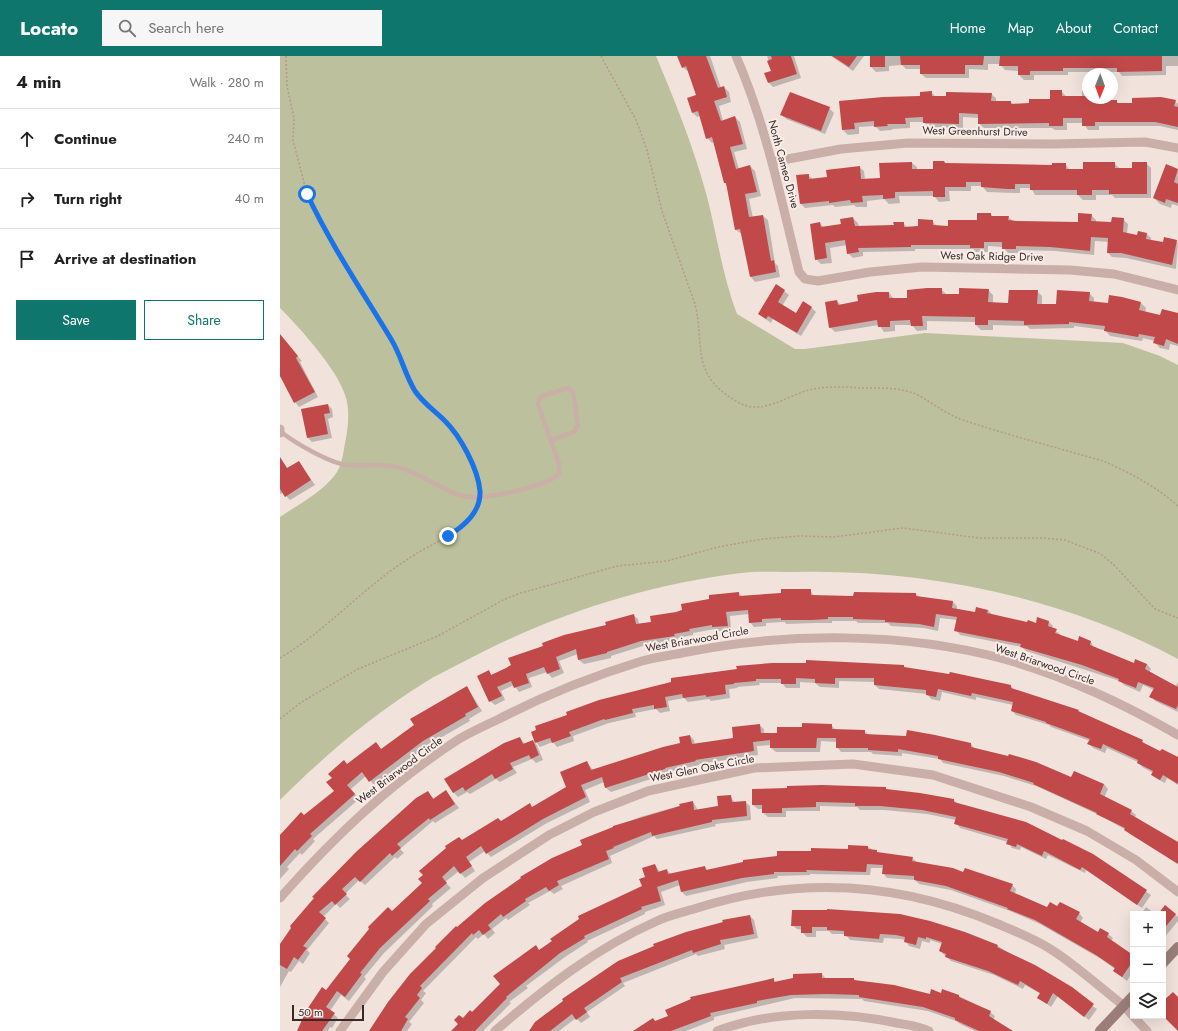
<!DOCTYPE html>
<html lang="en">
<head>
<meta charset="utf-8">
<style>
  body { margin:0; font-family:Jost,sans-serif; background:#f6f6f6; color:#222 }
  .controls { position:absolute; right:12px; bottom:12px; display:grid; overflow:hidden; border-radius:0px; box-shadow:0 4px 16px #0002 }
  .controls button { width:36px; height:36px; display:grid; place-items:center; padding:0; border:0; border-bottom:1px solid #e0e0e0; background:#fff; color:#222; font:20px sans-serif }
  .compass { position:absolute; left:802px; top:12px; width:36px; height:36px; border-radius:50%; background:#fff; box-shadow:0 4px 16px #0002; rotate:181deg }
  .scale { position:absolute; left:12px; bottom:10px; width:72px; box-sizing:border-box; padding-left:4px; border:2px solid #362928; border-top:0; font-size:11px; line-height:14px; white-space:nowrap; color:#362928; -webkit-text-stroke:3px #f9ede8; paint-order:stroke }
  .stop { position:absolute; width:12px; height:12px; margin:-9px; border:3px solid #1a73e8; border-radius:50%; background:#fff }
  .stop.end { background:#1a73e8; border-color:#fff; box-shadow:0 1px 4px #0008 }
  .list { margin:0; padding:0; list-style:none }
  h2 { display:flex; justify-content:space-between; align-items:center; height:52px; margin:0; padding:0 16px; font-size:17px }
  h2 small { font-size:13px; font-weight:400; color:#767676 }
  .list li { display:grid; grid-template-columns:26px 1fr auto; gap:12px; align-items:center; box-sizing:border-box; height:60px; padding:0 16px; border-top:1px solid #e0e0e0 }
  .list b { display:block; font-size:15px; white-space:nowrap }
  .list em { font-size:13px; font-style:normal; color:#767676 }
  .actions { display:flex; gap:8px; padding:12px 16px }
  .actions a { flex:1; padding:9px 0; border:1px solid #0f766e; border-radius:0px; text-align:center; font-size:14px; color:#0f766e }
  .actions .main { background:#0f766e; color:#fff }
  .icon { flex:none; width:22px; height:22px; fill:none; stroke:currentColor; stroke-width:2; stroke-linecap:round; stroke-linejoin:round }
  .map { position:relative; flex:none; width:898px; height:975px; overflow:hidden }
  header { display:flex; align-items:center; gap:24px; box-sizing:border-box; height:56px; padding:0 20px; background:#0f766e; color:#fff }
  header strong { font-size:19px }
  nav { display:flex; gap:22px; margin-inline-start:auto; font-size:14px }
  .search { width:280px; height:36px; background:#f6f6f6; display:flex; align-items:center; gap:10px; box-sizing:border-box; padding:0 14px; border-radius:0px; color:#767676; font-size:15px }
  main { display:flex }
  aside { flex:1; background:#fff }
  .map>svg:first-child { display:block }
  .green { fill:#bcc09c }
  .shadow { fill:#0003 }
  .building { fill:#c24949 }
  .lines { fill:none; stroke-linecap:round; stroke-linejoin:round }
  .path { stroke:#b59992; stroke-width:1.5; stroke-dasharray:2 2; stroke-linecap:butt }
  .lane { stroke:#c9afa8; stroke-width:4.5 }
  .street { stroke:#c9afa8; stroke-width:9 }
  .secondary { stroke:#9c7e79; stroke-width:10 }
  .route { stroke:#1a73e8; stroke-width:5 }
  .labels { text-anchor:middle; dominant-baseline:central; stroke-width:4; stroke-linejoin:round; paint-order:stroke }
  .street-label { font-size:11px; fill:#362928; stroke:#f9ede8 }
</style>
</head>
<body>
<header>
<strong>Locato</strong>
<div class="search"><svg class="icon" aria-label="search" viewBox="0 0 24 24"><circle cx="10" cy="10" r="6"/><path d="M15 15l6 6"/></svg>Search here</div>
<nav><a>Home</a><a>Map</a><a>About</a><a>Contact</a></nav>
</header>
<main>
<aside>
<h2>4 min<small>Walk · 280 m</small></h2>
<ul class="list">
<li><svg class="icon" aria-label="ahead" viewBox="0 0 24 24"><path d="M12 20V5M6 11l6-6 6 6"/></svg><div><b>Continue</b></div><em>240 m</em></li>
<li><svg class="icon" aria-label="right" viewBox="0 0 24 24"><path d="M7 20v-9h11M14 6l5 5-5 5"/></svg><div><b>Turn right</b></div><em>40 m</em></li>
<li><svg class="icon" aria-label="arrive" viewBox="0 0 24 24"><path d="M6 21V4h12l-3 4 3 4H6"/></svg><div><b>Arrive at destination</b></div></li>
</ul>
<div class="actions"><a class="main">Save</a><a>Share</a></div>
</aside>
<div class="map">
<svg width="898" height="975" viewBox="0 0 898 975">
  <rect width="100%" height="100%" fill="#f1e2dc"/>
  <path class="green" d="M0,0H376C395,45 413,90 426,137C437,178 442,219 457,258L515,293H525L645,277L843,287L880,300L898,309V603C782,541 646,513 515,516C498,516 479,515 461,517C364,529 269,560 183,606C170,613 156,619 144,627C91,660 44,700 0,744V461C19,448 41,437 55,419C62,410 63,398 65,387C68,374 70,355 66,342C59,315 20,272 0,252Z"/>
  <g class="shadow">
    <path d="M398,0H430L441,32L444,31L449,36L451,46L439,50L443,65L455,61L460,66L467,93L454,96L459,113L470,110L475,115L481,140L469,143L473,162L483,160L488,164L495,207L498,210L500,221L475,226L471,221L462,178L456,174L447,130L445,127L434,86L432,87L427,82L420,60L417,61L412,56L417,39L409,16L402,11Z"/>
    <path d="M487,0H514L521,22L493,31L489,27L486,18L492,16Z"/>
    <path d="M551,0H584L573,15Z"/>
    <path d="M591,0H898V10H886V19L842,20L839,16H788V19H754V24H744L739,19V15L725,14L720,8H708V14L689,13V22H646L641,18V13H626L622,9L609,10V15L596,16L591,11Z"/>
    <path d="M781,35L786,40L802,41V35H808V42H820V45H836L839,48L895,45L898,48V74L880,70H819V74H808L803,67H787V74H775L772,72H704L699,68V62L683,61V72L649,71L644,66H630V72L612,73V74L600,75L595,70L579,71V78L568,79L563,74L560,46L641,41L651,36L656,41L711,38L716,42V46H731L733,48H750L771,44Z"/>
    <path d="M549,52L554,57L545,78L506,63L502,59Z"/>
    <path d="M664,106L666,108L773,110L785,108L790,114H804L834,107L839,112L853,113L866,107L871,112V142H835L832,139H816V144H803L798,139H755L751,132H740V137H733L707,136L702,130H691V135H669L670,145L659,146L654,140H619L620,147L609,148L604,143L587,145V151H576L574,149L555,151L553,149L525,152L521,148L528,119L533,123L548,121L579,111L584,115L585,124L602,122L632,107L637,111V114H654Z"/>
    <path d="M887,109L898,114V150L892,148L891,152L880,148L874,142Z"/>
    <path d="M711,158L713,161H728L733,165L799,167L811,159L816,164V166L832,167L843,163L848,168L847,178L858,181L867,178L871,182V185L884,187L896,185L898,187L896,213L846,202L832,201L828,197L829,186L815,185L814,199L775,195L741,194V197H728L723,191L708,190V196H696L693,193H635V195L583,196V200L573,202L568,197L567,189L550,192L552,207L541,208L536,203L540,167L544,172L562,169L573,162L578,167L579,171L615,170L623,167L628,172L639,171L652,165L657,170L669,171L698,165Z"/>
    <path d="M661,233L667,239H680L708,234L713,239V247L729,248L757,235L762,240V249H777L809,237L814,242V246L829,248L841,242L861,247L866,252L865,257L898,263V290L890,288L889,294L880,292L875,287V285L863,282L862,285L830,280L825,274L794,270V272L750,273L747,270L713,269V274H701L696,269V266L647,265V274L637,275L632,269H615V275L604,276L599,269L555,276L550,271L557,245L561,249L579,246L609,237L614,243L628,242Z"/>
    <path d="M504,235L509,239L502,250L516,258L532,252L536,256L521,280L493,263L491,267L479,258Z"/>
    <path d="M0,280L22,305L20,306L38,341L19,351L15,346L2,321H0Z"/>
    <path d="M48,349L52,353L53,361L48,363L52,382L32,386L28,382Z"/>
    <path d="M2,406L8,413L19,406L35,429L10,444L3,437L0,438V408Z"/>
    <path d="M530,534L534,540L574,541L575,537L636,538L639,541L673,546L677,550V553L696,557L708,554L712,559L748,567L757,568L769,566L773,570L772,572L780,578V580L798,586H811L814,592L854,608H867L871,613L869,617L895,631L898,626V656L875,645L871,640L874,634L863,629L860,636L844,629L840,625L746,595L742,591L680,579L676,574L677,564L660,562L658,575L644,572L611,570L608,567H578L576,565H552V567H536L506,568L505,566L486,567V570L474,571L470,566L469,558L450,560L451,574L437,575L435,573L413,577V579L398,582V584L366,589L331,600V602L304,608L299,604L298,598L279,605L284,617L272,622L267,616L249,622L252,631L239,636L234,629L221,635L225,644L215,649L210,645L208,616L212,619L353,559L358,563L359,568L372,566L459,537L462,541L502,538Z"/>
    <path d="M624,610L626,613L731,630L734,634L798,655L862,685L866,689L898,706V729L887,722L885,727L877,723L872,719L873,717L862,711L858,706L827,692L825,697L813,692L809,688L810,685L771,671L769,669L736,659L732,655L733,649L696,641V644L662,636L660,645L651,643L647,638L599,633L595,629V626L559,625V632L540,631L535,627L520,626V632H506L502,627H479L480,629L457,631L458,632L449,633L450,642L431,645L429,643L408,646L404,642L388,645L390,655L380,657L376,653L355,657L356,661L329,667L293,680L294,685L277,691L273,686L260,691L256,686L392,627Z"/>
    <path d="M187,631L202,655L189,663L190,665L148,689L94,729L86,720L71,733L79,743L33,783L35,785L22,799L20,797L7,811L9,813L0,823V779L56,735L68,709L102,694Z"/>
    <path d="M479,669L484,673V678H498L523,672L551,669L556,674L584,675L589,679L691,688L695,693L792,722L824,728L828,733L824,742L851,755L856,759L855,761L898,787V808L850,778L846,774L819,759L756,730L724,720L663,707L660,703L622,697V700L593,698L591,696H561L557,691V686L541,685L540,696H496L491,692V689L477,690L478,699L419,708V709L388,716L389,717L331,736L326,732L324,726L305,734L310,746L267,767L211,801L205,795L189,806L195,815L185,822L179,815L165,826L171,832L152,848L153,850L104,897L84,921L86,923L69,945L61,939L50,955L58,962L52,972L50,971L48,975H19L46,935L112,856L143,827L182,785L253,752L288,731L307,706L313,714L401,688L410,680L414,684L415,689L454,683Z"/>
    <path d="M240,682L245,688L253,685L257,689L263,704L256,707L252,703L233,711L237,717L220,726L216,723L190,738L187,736L178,741L174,737L165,723Z"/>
    <path d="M605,732L608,735L674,744L679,749L813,799L871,839L862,852L806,814L805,817L768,799L766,803L741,791L740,794L732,792L728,786L680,772L676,767V764L647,758L604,754H580L577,751L540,750V755H506V761H488L483,757V753H478L473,749Z"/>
    <path d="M166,735L179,752L155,767L153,765L120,793L124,797L117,803L115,801L85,829L79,824L65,838L70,843L60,852L56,848L43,861L49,867L27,894L30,897L23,908L19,905L11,916L9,915L0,931V890L148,736L154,743Z"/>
    <path d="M450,740L455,747L465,746L470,750L471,764L435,768L436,770L377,783L374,780L330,800L332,807L281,830L283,833L274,838L270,835L248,847L250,849L228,864L226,862L212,873L215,877L208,883L204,878L198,883L196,881L143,935L146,937L141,944L144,947L129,966L132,968L127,975H90L130,918L303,790L301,785L360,761L413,746L418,754L439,750Z"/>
    <path d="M588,791L598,797L632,802L637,806L732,829L736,833L735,838L768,853L778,851L799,857L803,862L800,867L818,877L828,878L833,882L831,885L853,900V915L847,925L834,915L835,913L821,903L760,868L730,855L671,834L639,828L635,824L607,822L603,817L604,812H591L590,819L530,818V819L497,820L498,822L467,826L406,840L402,836L400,829L381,836L385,849L365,856V858L307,885L308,886L285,901L246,930L248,932L229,946L231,947L203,975H173L221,928L256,891L260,895L363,831L366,822L375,809L380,816L387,814L391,818L425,811L428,815Z"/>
    <path d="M886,850L898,861V865L883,883V858H879Z"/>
    <path d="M866,851L875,858H861Z"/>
    <path d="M513,855H576L620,859L649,866L718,890L817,953L809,964L778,940L771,951L759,942L761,938L745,929L743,933L714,919L671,905L660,895L662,888L650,884V887L642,885L640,893L629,890L625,884L621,883L604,882L603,887L570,884L565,878H552L549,875H536V881H527L522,876V874L517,873L512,869Z"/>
    <path d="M470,860L474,864L478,882L444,889L445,893L418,900L416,898L343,927L345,930L307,956L310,961L301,967L296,962L279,975H249L285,945Z"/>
    <path d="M542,918L546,923H574L577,926L650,939L679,940L710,956L715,960L713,964L731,975H695L680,968L676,965L648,955L584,945L582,943L515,942L434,961V964L406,975H355L494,924L496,926Z"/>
  </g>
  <g class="building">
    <path d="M397,0H426L438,32L444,30L447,41L434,45L441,65L455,60L463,88L450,91L456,113L470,109L477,136L465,138L469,161L483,159L491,205L494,204L496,216L470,221L460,173L455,174L446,127H444L432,81L426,83L418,55L412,57L407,42L416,39L406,10L402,12Z"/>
    <path d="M491,0H511L517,18L488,27L484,17L491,15L487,5L492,3Z"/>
    <path d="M552,0H577L569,11Z"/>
    <rect x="590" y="0" width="15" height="11"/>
    <path d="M620,0H704L703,9H685V18H640V9H621Z"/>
    <path d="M720,0H882V15L837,16V12H783V15H750V19H738V10H719Z"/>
    <path d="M770,34H782V40H808V42H815V44H837V47H852V42L881,41L896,44L894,50L898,51V71L875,66H815V70H802V62H783V70H769V67L698,68V58L679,57V68L643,67V61L625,62L626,68H607L608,70L594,71V65L574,67L575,73L562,74L559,45L603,41L640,40V36L652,35V40H666V36L712,37L711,45H731V48L749,47V43H770Z"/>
    <path d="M510,36L550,51L541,75L500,59Z"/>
    <path d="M653,105H664L665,107L772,109V107H786V113H803V106H835V112H852V106H867V138H829V134H812V139H797V134H750V128H735V133H727L701,131V126H686V131H665V141H653V135L615,136V142L603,143V139L582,140L583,146L571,147L570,144L549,147V145L520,148L516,119L529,118V123L547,121L546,114L580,110L581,123L600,122L599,107L632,106V113H653Z"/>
    <path d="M886,108L898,113L894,126L898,128V147L886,143L885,147L873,142Z"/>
    <path d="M697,157H711V160H729L728,164L737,165L798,166V157L812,158L811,165L831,166L832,161L844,162L843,176L857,179L858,175L867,177L866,183L883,186L884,181L897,184L892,209L841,197H827L828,182L811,181L810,195L770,191L736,190V193H722V186H704V192H690V189H631V191L578,192L579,196L567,198L565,184L545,187L547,202L535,204L530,168L540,166L541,171L561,168L560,163L573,161L575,170L614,169L613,166H624V171L638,170V163L653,164V169L668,170V164H697Z"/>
    <path d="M496,228L505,234L498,246L516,257L523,245L532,251L517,277L488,260L486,263L478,258Z"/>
    <path d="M647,232H662V238H679V232L709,233L708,246L728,247L729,234H758L757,248H776L777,234L810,236L809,245L828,247L829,239L842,241L861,246L859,254L880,259L882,253L898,257V288L886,283L884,290L873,287L875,281L859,278L858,281L824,275L825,270L789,266V268L744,269V265L708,264V269H695V261L642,260L643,270H631L630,264L610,265V271H598L597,264L549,272L545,246L557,244L558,249L578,245L577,239L596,236H609V242H627V234Z"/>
    <path d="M0,278L18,300L16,302L35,336L14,347L0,320Z"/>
    <path d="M48,348L50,357L44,358L48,378L27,382L21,353Z"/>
    <path d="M0,401L7,412L19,405L31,424L5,441L0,433Z"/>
    <path d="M501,533H531V539L573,540L574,536L636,537V540L673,545L672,552L695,556L696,551L708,554L707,557L747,566L748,564L756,567L757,561L769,565L768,570L777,573L775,577L798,585L799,580L811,585L810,589L854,607L855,603L867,608L865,613L898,631V649L896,653L869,641L874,632L858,626L856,632L838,625L839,623L802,609L740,591L741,588L674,575L677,561L656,558L654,571L639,568L605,566V564L573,563V561H548V563L531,564H501V562L482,563V566L469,567L468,554L446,556L448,570L432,571V569L409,573L410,575L394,578L395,580L361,585L327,596V597L298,604L296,593L276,601L280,613L267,618L264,611L246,618L249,627L234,632L231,625L217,631L222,640L209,646L197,620L209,614L211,619L226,612L231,609L228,602L263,590L262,587L284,579L326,569L325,566L354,558L356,568L371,566L370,560L396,556L402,554L401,548L429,543V539L459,536V540L501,537Z"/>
    <path d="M526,604L624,609V611L669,618L670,616L731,629V632L799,654L798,655L863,684L862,686L880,695L882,693L898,701V728L883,719L880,724L871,719L873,715L857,707L858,704L823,688L821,693L807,688L810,683L766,667V666L731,655L733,646L692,637L691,640L658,633L656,641L646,639V634L594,629V622H555V628L535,627V623L516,622V628H501V623H476V625L454,627V628L445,629L446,638L426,641V639L403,642L402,638L385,641L387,651L374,653V649L352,653L353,657L325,664L324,663L289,676L291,680L272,687L270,682L255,687L251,676L256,674L255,670L287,659L286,656L319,644L391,626V622L457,613L456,610L492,607H526Z"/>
    <path d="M187,630L198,651L185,658L186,660L143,685L89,726L82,716L67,729L75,738L30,778L32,780L17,795L15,793L0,810V779L21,756L24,759L54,735L46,726L52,722L48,718L64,704L67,708L96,686L101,693L134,669L130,663Z"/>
    <path d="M522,667L552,668V673L585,674V678L626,680L627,674L655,679L691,687V691L728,700L729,698L756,706L791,721L794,715L824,728L820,738L852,754L850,758L898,786V808L844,774L845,772L816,758L817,757L753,728L754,727L719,716L658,703V700L618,693V696L588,694V692H556V682H537L536,692H490V684L473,686L474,695L415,704L416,705L385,712V713L325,732L322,721L301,729L306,741L263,763L206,798L201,790L186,801L192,810L180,818L174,810L162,821L167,827L148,843L150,845L100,892L80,917L82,918L65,941L57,935L46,951L55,957L42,975H17L26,955L42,931L46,934L70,903L67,900L89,873L88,871L108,851L112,855L142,827L138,823L143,819L139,815L166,792L165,790L179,781L182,784L218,762L221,765L250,747L252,751L286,731L280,716L307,705L311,714L383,691L400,687L399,681L410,679L412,688L453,682L452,671L480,668L481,677H497V671H522Z"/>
    <path d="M240,681L243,688L253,684L259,699L251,703L249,699L230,707L233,713L215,723L212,718L185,735L183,731L173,737L164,723L224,687Z"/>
    <path d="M542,729L606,731V733L640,737L674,743V746L746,766L782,784L783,783L813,798L867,834L857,849L802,811L800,814L764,795L762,800L737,788L736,791L726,788L728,783L674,768L676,761L642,754L600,750H575V747L536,746V751L502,752V757H482V749H472V733L507,732V730Z"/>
    <path d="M166,734L175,748L150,764L149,762L117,788L121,792L112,800L110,797L80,826L75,821L62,833L67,838L55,849L52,845L39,856L46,862L23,890L27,892L18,904L14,901L7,913L0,909V888L11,872L10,870L34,842L32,841L76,796L136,742L148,735L153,743Z"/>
    <path d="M451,739L452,746L466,745L467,760L432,764V766L372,780L371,776L333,791L334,792L326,795L329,803L277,825L279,829L269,835L266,831L245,843L246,845L223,861L221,858L208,869L211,873L203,879L199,874L193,879L192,877L140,930L142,932L137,939L140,942L125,961L128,963L121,975H89L108,946L130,918L156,892L155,891L176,870L177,871L205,847L241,822L240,821L272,802L302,789L300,784L333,771V770L400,750L399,748L413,745L414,754L438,750L437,740Z"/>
    <path d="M568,789L588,790V793L597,794V796L633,801L632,805L673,812L683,816L685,812L733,828L730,835L767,851L770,846L777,850L780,846L800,856L796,863L818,876L820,872L829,877L827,881L853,899V905L842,921L833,915L835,912L816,899L755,864L727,853L728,852L666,830L634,824V820L602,818L603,809L587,808L586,816L526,814L527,816H494V818L462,822L401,836L398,824L377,831L381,845L361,851L362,853L304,880L305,882L280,897L226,941L227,942L195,975H171L178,968L174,964L179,959L183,962L190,954L192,956L220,928L213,920L256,889L259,894L272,885L270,883L299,863L298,860L362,830L359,823L365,821L362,812L375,808L378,816L387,813L388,818L425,810L426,814L463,806V804L497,800V795H531V792L568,793Z"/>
    <path d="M885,849L896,858L883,874V858H878Z"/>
    <path d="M547,853L620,858L650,865L685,876L718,889L717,891L755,909L792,931L814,948L804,961L773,937L767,948L757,942L760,937L740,925L738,929L708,915L665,901L666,898L659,895L662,886L646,881V883L638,881L636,889L624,886L625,881L616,879L600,878L599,883L564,880V875L547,874V871H532V877H521V870H511L512,854H547Z"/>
    <path d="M470,859L474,878L440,884L441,888L413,897L412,894L340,922L342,926L304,952L307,956L296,964L292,958L270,975H249L255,966L283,945L282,943L338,905L374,890L373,888L406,876L443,866L442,864Z"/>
    <path d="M542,917V922H574V924L614,929L650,938L651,933L661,937L662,933L679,939V941L711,955L709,960L733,975H699L675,964V962L643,951L579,941V939L547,938L511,939L477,945V947L430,957L431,960L391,975H353L373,962L375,965L388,960L385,954L411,943L410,941L486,924L494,922V926L513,922V918Z"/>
    <path d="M893,936L898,941V975L883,960V945Z"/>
  </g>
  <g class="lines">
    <g class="path">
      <path d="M6,0L7,30L14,62L13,84L27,138L61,204L111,284L134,333L140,342L166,366L182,387L193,412L199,433"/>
      <path d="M321,0L356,64L367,94L382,155L415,248C425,291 410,318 456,345C482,362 508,338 533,333C549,330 566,331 581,332C600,332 621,331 638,339C652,347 665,357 680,363C727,379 775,391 823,405C849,416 877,431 898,450"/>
      <path d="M0,602C49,573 87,527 136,498C159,483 189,476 198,447"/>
      <path d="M0,663L20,647L78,613L158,580L225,543L241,537L337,510L387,505L438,491L483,483L520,480L554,481L623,472L700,482H762L785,484L821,498L835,510L875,553L898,562"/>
    </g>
    <path class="lane" d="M1,376C15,387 51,408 68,409C87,411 100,406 120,412C143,418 162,435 183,440C202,445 265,431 279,418V408L258,348L260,341L288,332L293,336L298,369L294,376L271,384"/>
    <g class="street">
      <path d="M456,0C486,69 501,143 519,216L525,223L538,225L590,216L642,211L790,214L834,218L898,234"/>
      <path d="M492,106L561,93L628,87L773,88L865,86L898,92"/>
      <path d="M0,373V377"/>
      <path d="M0,842C54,781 109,728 179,683C191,676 206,669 219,663C265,639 313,620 362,605C377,601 392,599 407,596C508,576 624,576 724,603C785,620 844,648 898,679"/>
      <path d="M853,960L867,975"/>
      <path d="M60,975L103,916L146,868L203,822L269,779L314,756L368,735L474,712L573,708L653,719L751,751L807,775L856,804L898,836"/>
      <path d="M215,975C265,932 316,892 377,865C389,859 404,856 417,852C518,820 620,826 718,868C737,876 758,884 775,896C799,912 821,932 844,950L853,960"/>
      <path d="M437,975C492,954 560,955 617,967C628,969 639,970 649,975"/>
    </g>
    <g class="secondary">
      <path d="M883,907L898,891"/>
      <path d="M820,975L853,940"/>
    </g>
  </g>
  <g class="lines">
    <path class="route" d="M27,138C51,189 82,235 111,283C121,299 125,319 135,335C143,347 155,355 165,365C181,381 198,413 200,435C201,456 184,470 168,480"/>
  </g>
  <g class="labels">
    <g class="street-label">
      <text transform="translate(695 75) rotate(1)">West Greenhurst Drive</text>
      <text transform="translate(504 108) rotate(75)">North Cameo Drive</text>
      <text transform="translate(712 200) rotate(1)">West Oak Ridge Drive</text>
      <text transform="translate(417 583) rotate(-10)">West Briarwood Circle</text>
      <text transform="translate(765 608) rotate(19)">West Briarwood Circle</text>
      <text transform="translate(422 712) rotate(-11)">West Glen Oaks Circle</text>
      <text transform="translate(119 714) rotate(-37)">West Briarwood Circle</text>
    </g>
  </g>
</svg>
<div class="controls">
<button>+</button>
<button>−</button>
<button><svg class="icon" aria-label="layers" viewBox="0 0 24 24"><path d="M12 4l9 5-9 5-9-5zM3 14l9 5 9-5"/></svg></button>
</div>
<svg class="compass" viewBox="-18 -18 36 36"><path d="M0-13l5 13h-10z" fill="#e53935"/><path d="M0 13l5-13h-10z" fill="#767676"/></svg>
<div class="scale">50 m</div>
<div class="stop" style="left:27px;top:138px"></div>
<div class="stop end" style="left:168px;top:480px"></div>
</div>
</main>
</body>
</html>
